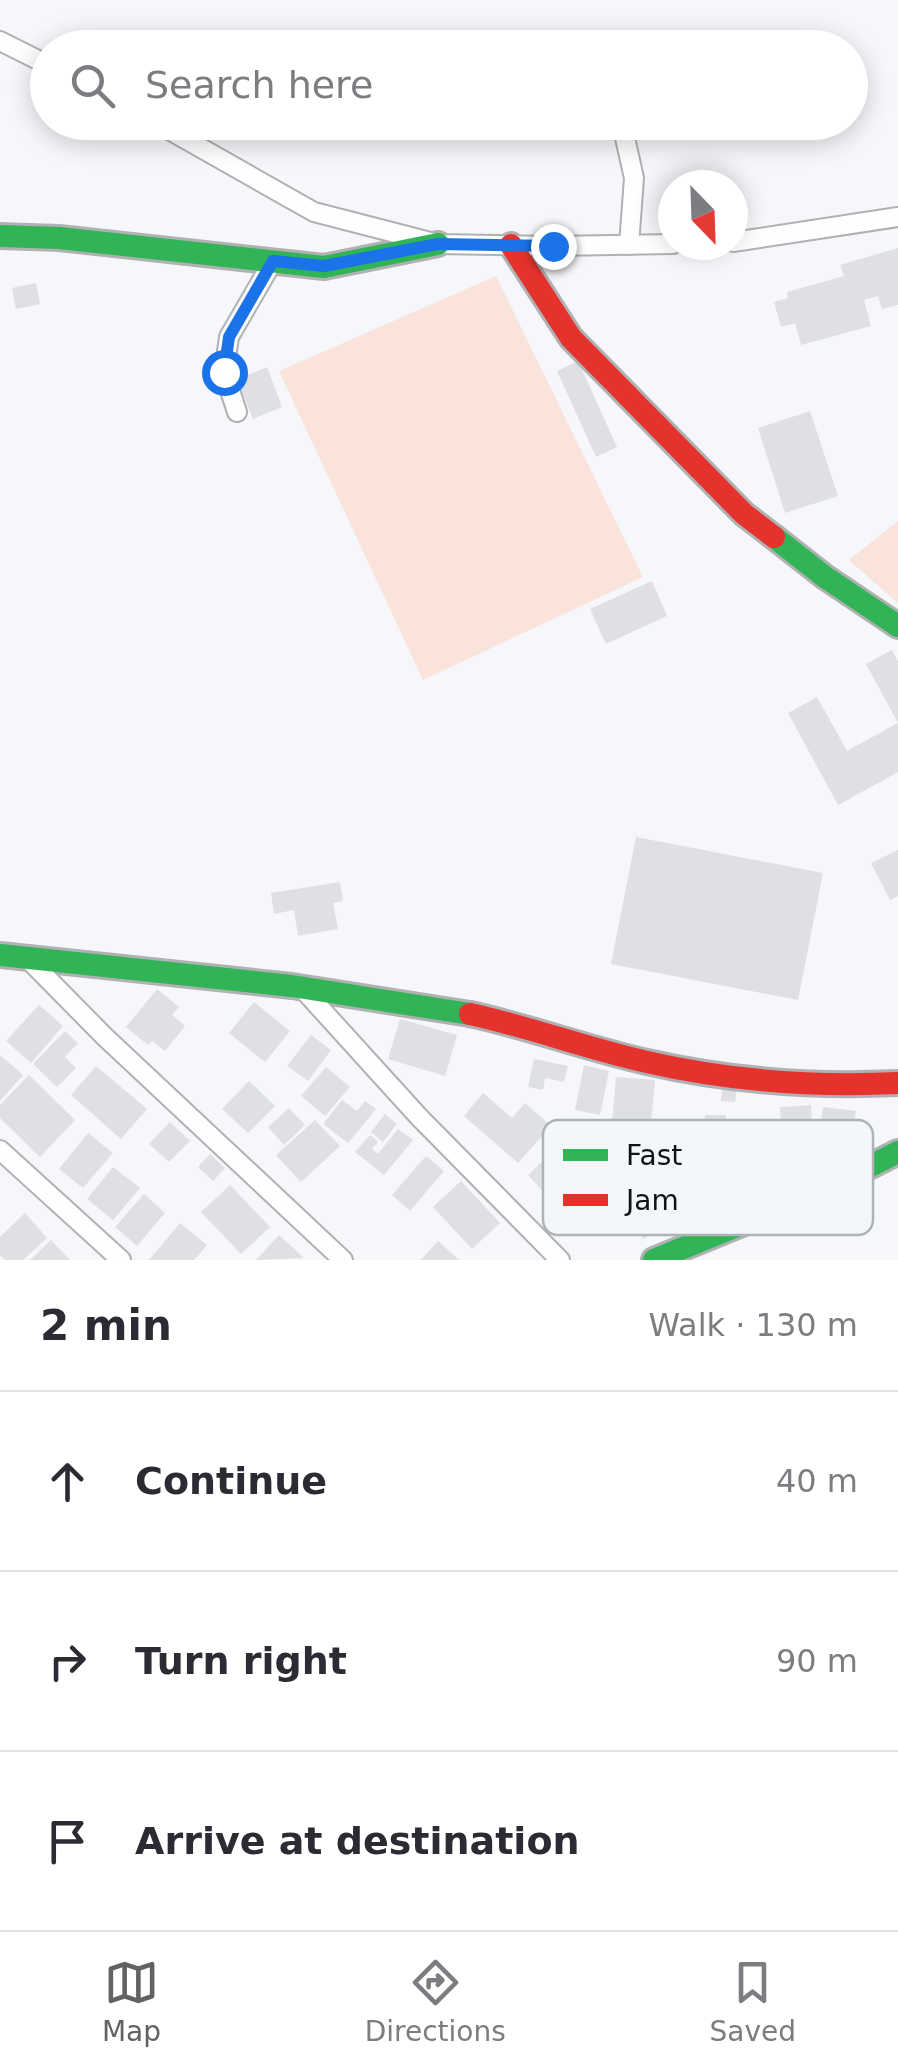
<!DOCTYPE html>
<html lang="en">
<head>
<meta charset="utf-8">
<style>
  body { margin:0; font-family:"DejaVu Sans",sans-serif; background:#f2f2f3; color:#2b2b33 }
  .compass { position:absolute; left:658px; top:170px; width:90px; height:90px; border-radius:50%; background:#fff; box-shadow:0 5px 25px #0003; rotate:157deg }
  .stop { position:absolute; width:30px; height:30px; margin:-22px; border:8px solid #1a73e8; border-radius:50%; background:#fff }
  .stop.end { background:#1a73e8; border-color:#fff; box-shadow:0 2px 10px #0008 }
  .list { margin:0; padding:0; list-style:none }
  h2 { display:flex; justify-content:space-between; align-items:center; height:130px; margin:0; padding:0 40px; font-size:42px }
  h2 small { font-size:32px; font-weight:400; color:#7c7c81 }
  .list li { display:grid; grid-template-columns:65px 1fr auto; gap:30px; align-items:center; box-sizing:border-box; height:180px; padding:0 40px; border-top:2px solid #e1e1e2 }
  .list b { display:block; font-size:38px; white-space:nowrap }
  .list em { font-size:32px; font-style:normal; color:#7c7c81 }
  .icon { flex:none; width:55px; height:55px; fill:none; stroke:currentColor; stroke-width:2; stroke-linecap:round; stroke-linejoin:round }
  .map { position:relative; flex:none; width:898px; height:1260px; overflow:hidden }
  .search { position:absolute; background:#fff; box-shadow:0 5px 25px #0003; left:30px; right:30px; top:30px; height:110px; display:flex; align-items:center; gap:25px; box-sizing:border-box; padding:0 35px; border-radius:55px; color:#7c7c81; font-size:38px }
  .sheet { height:670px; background:#fff }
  nav { display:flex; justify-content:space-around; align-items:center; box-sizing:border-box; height:140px; border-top:2px solid #e1e1e2; background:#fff; font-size:28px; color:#7c7c81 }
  nav a { display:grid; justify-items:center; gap:5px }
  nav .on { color:#616264 }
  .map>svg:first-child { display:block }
  .green { fill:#fae3db }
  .building { fill:#dee0e3 }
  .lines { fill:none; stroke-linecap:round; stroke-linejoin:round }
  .street-casing { stroke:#b0b1b3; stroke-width:22 }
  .fast-casing { stroke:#b0b1b3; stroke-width:28 }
  .jam-casing { stroke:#b0b1b3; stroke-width:28 }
  .street { stroke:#fefefe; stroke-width:18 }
  .fast { stroke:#30b455; stroke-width:22 }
  .jam { stroke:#e5322d; stroke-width:22 }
  .route { stroke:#1a73e8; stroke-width:12 }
  .key { fill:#f3f7fc; stroke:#afb2b6; stroke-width:2.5 }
  .key-label { font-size:28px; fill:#111214 }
</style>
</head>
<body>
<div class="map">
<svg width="898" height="1260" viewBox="0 0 898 1260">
  <rect width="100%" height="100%" fill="#f5f7fa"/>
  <g class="green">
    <path d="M496,276L643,577L423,680L279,371Z"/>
    <path d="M898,521V603L849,560Z"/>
  </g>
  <g class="building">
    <path d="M898,248V305L882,309L878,296L864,300L871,326L801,345L795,323L781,327L774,302L788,298L787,292L844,276L840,265Z"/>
    <path d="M36,283L40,304L16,309L12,288Z"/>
    <path d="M578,361L617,447L596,457L557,371Z"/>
    <path d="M267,367L282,407L253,419L237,379Z"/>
    <path d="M810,411L838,496L785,513L758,428Z"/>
    <path d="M652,581L667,616L606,644L590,609Z"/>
    <path d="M892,650L898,662V772L838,805L788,713L817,697L847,751L898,723L866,664Z"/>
    <path d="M636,837L823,873L798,1000L611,964Z"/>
    <path d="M898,850V896L890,900L871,863Z"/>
    <path d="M340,882L343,901L333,903L338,929L298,936L294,910L274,914L271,893Z"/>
    <path d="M157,989L179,1007L172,1015L185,1026L165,1051L152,1041L148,1045L126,1027Z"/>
    <path d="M254,1002L290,1031L265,1062L229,1033Z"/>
    <path d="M39,1005L63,1026L31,1063L6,1041Z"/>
    <path d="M400,1019L457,1035L445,1076L388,1059Z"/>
    <path d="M65,1031L78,1043L65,1057L76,1068L57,1087L33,1064Z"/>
    <path d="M311,1035L331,1050L308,1081L287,1066Z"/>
    <path d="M0,1055L23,1075L0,1101Z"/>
    <path d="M534,1059L568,1066L564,1082L545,1078L543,1090L528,1087Z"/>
    <path d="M584,1065L609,1071L600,1115L575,1110Z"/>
    <path d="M96,1066L147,1109L121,1139L71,1095Z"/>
    <path d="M326,1067L350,1087L325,1116L301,1096Z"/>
    <path d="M29,1075L75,1120L40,1157L0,1118V1105Z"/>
    <path d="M616,1077L655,1080L651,1124L612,1122Z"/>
    <path d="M249,1081L275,1106L248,1133L222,1109Z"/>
    <path d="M722,1087L737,1088L735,1102L721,1101Z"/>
    <path d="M483,1093L512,1118L525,1103L551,1126L518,1163L464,1116Z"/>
    <path d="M342,1100L357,1111L365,1101L376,1109L348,1143L323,1124Z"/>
    <path d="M811,1105L814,1155L783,1157L780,1107Z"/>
    <path d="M823,1107L856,1111L850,1150L818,1145Z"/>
    <path d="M289,1108L305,1125L284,1145L268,1127Z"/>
    <path d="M385,1114L397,1124L383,1142L371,1132Z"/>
    <rect x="705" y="1115" width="21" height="34"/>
    <path d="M315,1120L340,1146L301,1182L276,1155Z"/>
    <path d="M170,1122L190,1141L169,1162L149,1144Z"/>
    <path d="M398,1129L413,1140L384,1175L355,1152L370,1135L378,1142L372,1149L378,1154Z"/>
    <path d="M88,1133L113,1153L83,1188L59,1169Z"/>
    <path d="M571,1135L593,1159L550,1199L528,1175Z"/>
    <path d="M210,1154L225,1168L213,1181L198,1167Z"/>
    <path d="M426,1156L444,1171L410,1211L392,1195Z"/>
    <path d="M113,1167L140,1188L113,1220L87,1199Z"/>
    <path d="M461,1181L500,1223L472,1249L433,1207Z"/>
    <path d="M230,1185L270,1227L241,1254L201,1212Z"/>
    <path d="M665,1191L679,1222L643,1239L629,1207Z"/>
    <path d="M144,1194L165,1213L137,1246L115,1227Z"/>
    <path d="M25,1213L47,1238L23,1260H5L0,1255V1237Z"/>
    <path d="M180,1223L207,1245L194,1260H149Z"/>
    <path d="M279,1235L304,1258L256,1260Z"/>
    <path d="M51,1240L70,1260H30Z"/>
    <path d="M438,1241L459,1260H421Z"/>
  </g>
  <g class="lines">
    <defs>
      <g id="street">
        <path d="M0,41L48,65"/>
        <path d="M467,46L479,48"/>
        <path d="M155,122L314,212L438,244L553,246L673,244"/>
        <path d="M614,122L623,129L634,178L629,245"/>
        <path d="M733,242L898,217"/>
        <path d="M237,412L224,372L229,337L273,261"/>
        <path d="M28,959L105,1037L343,1260"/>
        <path d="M301,987L419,1117L560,1260"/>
        <path d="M0,1150L121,1260"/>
      </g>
      <g id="fast">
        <path d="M0,236L59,238L324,267L438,244"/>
        <path d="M774,537L825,577L898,626"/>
        <path d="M0,955L292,986L470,1014"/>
        <path d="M654,1260L822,1191L898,1152"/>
      </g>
      <g id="jam">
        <path d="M511,245L571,338L744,514L774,537"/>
        <path d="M470,1014C530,1027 588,1049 647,1062C730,1081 813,1087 898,1083"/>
      </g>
    </defs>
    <use href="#street" class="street-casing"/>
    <use href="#fast" class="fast-casing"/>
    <use href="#jam" class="jam-casing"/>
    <use href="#street" class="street"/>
    <use href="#fast" class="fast"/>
    <use href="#jam" class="jam"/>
  </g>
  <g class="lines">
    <path class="route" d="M224,372L229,337L273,261L324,266L438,244L553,246"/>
  </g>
  <rect x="543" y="1120" width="330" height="115" rx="15" class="key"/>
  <rect x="563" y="1149" width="45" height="12" fill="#30b455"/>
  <rect x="563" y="1194" width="45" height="12" fill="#e5322d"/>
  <g class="key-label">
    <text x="626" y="1165">Fast</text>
    <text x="626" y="1210">Jam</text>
  </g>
</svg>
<svg class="compass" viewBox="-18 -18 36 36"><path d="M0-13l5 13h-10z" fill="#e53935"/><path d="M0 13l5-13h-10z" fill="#7c7c81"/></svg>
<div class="stop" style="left:224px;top:372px"></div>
<div class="stop end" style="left:553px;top:246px"></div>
<div class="search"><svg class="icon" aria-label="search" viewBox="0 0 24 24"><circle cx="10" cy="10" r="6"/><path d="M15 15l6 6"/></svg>Search here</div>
</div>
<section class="sheet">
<h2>2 min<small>Walk · 130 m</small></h2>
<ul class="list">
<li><svg class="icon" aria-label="ahead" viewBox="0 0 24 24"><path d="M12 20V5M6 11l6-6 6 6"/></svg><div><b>Continue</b></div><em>40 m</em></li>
<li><svg class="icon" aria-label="right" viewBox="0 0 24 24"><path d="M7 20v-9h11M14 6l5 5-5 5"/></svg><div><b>Turn right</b></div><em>90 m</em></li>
<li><svg class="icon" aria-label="arrive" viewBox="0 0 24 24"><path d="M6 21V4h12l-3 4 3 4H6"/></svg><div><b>Arrive at destination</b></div></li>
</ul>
</section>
<nav>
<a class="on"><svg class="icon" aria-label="map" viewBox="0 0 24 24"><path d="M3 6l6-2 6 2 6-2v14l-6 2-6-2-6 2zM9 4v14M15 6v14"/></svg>Map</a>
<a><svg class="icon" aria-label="directions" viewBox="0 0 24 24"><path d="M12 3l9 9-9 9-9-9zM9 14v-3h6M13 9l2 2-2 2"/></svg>Directions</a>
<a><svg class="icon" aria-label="saved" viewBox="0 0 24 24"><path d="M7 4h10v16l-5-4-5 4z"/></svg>Saved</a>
</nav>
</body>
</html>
